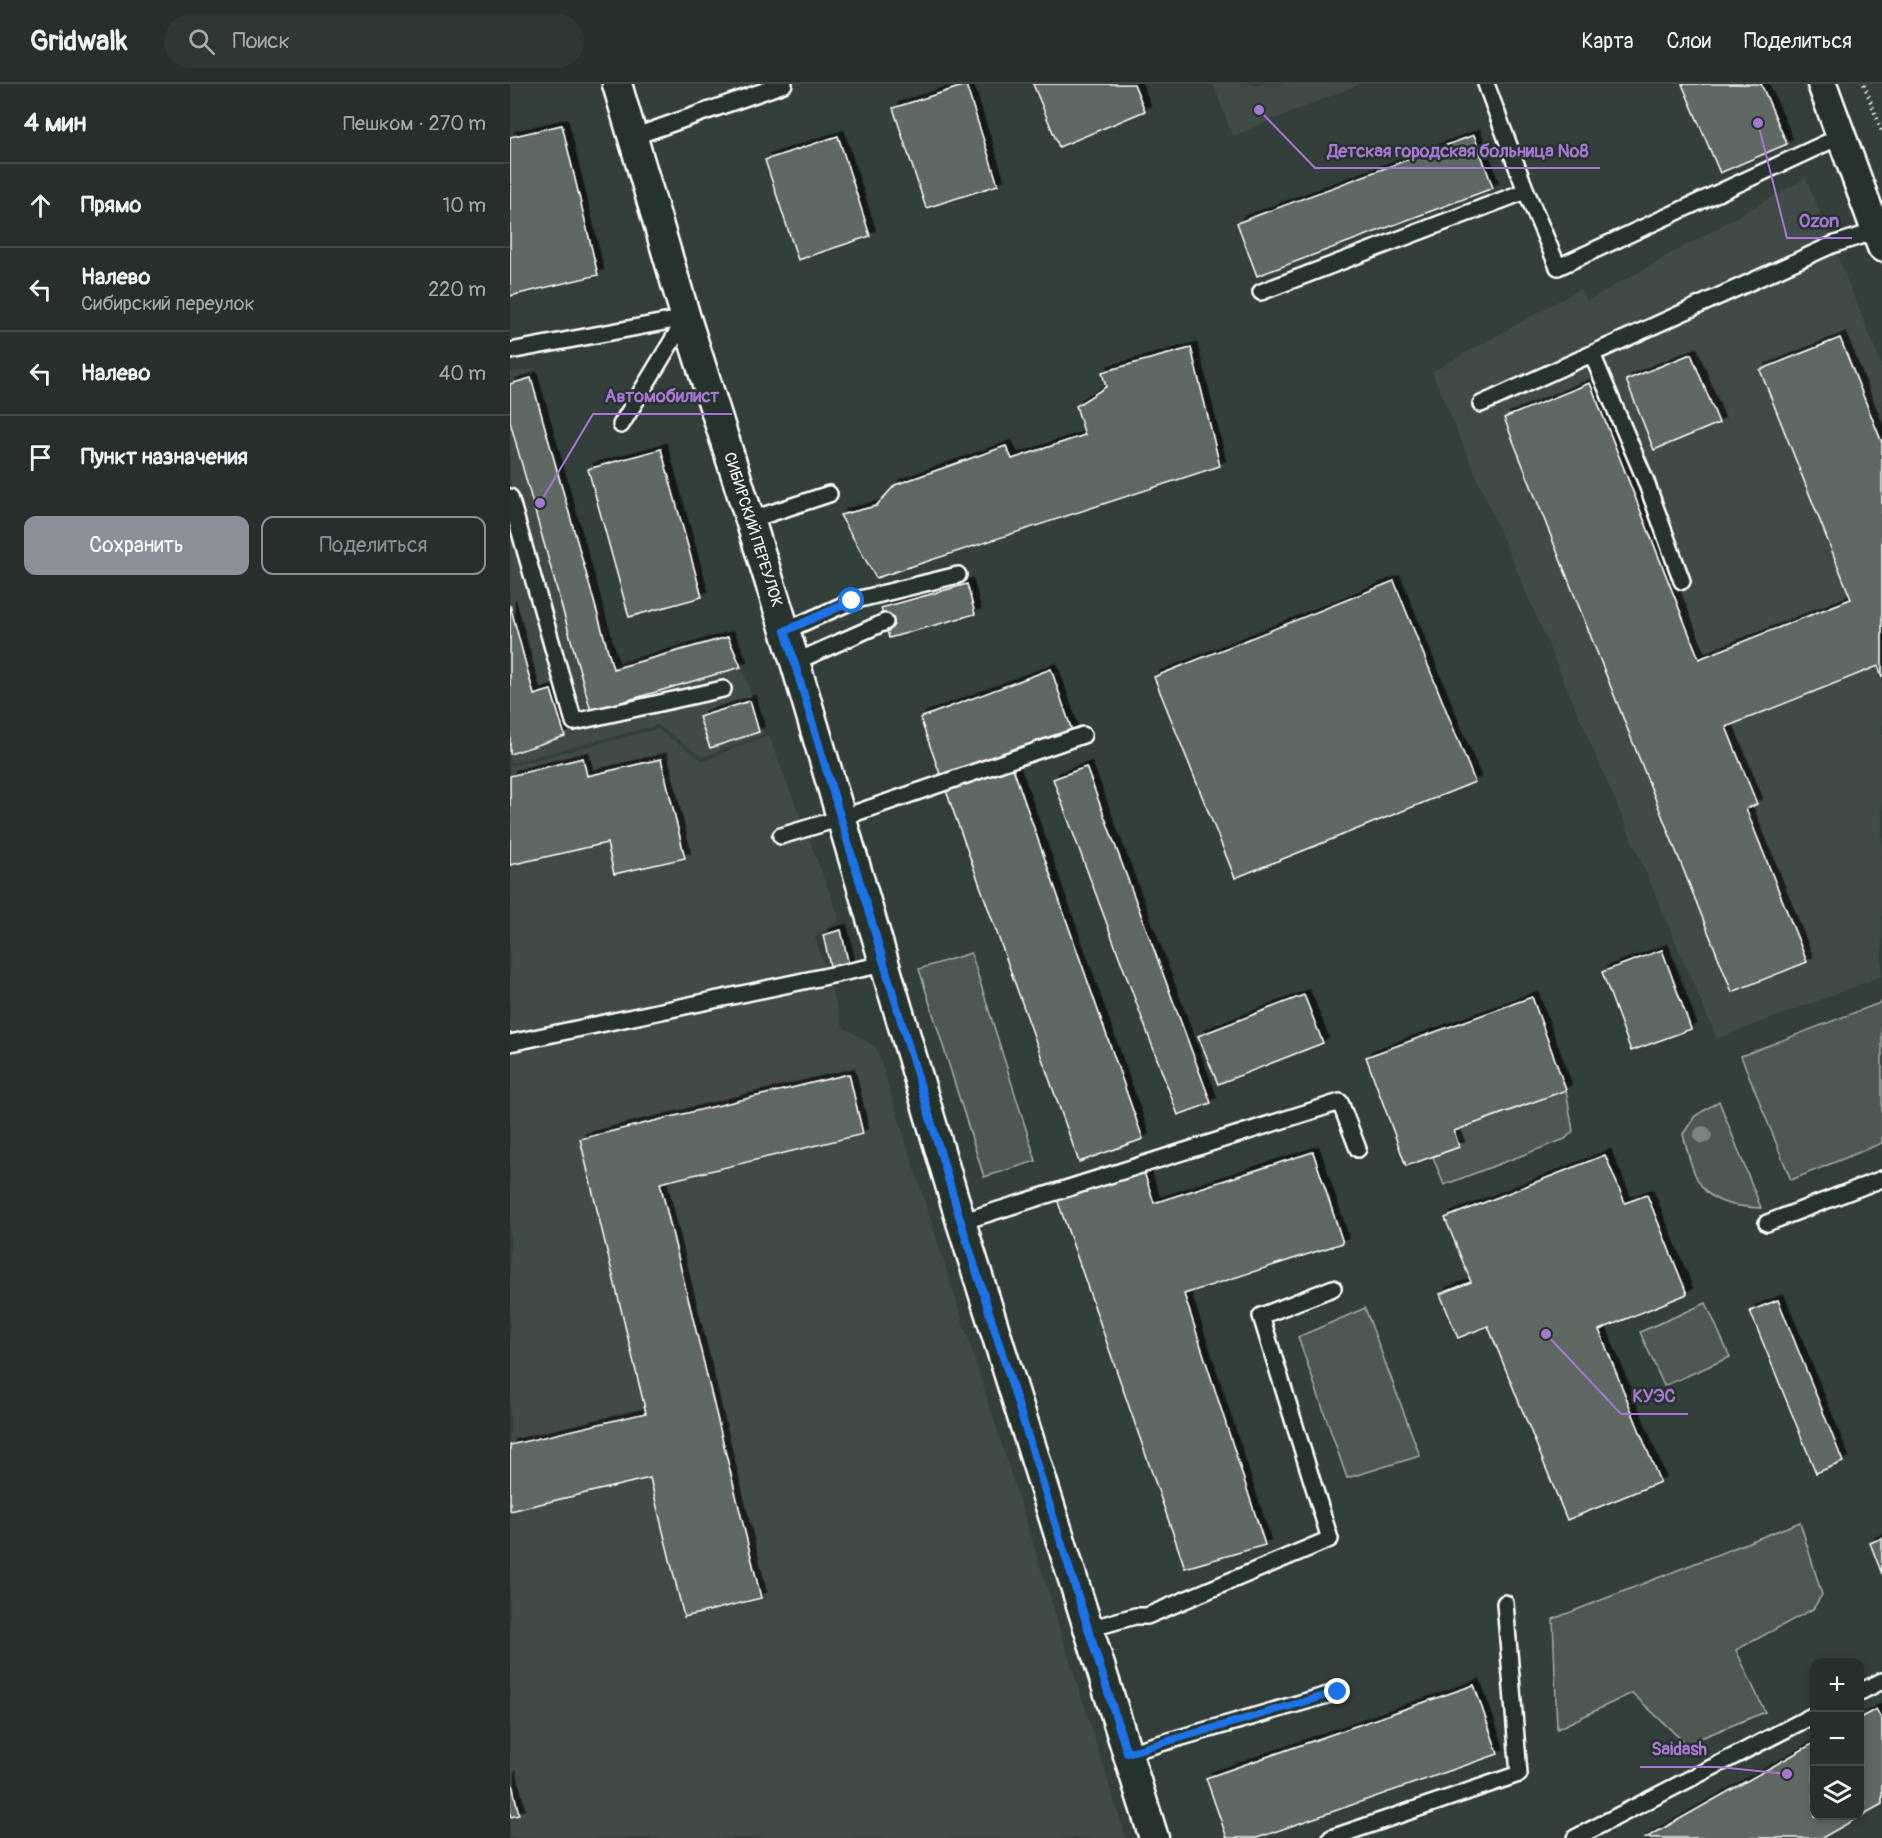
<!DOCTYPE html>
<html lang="ru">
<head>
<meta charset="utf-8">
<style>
  body { margin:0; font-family:Pangolin,sans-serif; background:#2e3734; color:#f1f3f6 }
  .controls { position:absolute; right:18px; bottom:18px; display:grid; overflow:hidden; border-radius:12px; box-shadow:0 3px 9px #0003 }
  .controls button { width:54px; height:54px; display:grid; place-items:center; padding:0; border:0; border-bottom:2px solid #424a48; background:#262f2c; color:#f1f3f6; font:30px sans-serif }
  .stop { position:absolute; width:18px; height:18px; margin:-14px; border:4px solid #1a73e8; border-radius:50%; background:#fff }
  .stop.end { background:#1a73e8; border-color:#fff; box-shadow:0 2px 6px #0008 }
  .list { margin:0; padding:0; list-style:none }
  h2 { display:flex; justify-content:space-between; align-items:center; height:78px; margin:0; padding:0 24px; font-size:26px }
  h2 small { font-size:20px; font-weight:400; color:#a4a9a9 }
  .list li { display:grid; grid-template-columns:39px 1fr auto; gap:18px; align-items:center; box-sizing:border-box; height:84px; padding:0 24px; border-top:2px solid #424a48 }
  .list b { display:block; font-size:22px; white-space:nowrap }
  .list p { margin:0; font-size:20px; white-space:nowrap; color:#a4a9a9 }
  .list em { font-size:20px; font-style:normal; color:#a4a9a9 }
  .actions { display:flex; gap:12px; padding:18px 24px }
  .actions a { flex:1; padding:14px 0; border:2px solid #8c9099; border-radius:12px; text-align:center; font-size:21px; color:#8c9099 }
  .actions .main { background:#8c9099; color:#fff }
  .icon { flex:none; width:33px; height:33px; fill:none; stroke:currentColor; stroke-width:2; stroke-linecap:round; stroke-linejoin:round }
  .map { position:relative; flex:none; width:1372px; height:1754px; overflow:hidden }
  header { display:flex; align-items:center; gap:36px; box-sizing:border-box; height:84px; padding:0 30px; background:#262f2c; border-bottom:2px solid #424a48 }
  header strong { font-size:28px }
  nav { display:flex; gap:33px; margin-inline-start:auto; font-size:21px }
  .search { width:420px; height:54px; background:#2e3734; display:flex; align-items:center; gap:15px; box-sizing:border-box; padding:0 21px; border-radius:33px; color:#a4a9a9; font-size:22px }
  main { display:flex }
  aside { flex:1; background:#262f2c }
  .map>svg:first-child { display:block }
  .built { fill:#404c47 }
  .green { fill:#4d5853; stroke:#a6aca9; stroke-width:1.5 }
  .building { fill:#5f6964; stroke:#fff; stroke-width:1.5; filter:url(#shadow) }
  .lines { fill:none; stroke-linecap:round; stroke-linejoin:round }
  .service-casing { stroke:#fff; stroke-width:20 }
  .minor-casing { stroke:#fff; stroke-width:33 }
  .path { stroke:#fff; stroke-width:4; stroke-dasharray:1.5 4.5; stroke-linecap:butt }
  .service { stroke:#26332d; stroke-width:15 }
  .minor { stroke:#26332d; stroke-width:28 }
  .tree { fill:#7c8480 }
  .route { stroke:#1a73e8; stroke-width:8 }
  .labels { text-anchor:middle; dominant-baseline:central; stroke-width:5; stroke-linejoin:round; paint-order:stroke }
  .street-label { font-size:16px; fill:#fff; stroke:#26332d }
  .leader { fill:none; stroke:#a976d5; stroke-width:2 }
  .callout-dot { fill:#a976d5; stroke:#26332d; stroke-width:2 }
  .callout-label { font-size:18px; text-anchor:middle; font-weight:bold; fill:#a976d5; stroke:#26332d; stroke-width:5; stroke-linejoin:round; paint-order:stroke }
</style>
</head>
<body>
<header>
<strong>Gridwalk</strong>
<div class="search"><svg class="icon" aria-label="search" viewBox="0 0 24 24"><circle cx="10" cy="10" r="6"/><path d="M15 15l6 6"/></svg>Поиск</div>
<nav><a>Карта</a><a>Слои</a><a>Поделиться</a></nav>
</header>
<main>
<aside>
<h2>4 мин<small>Пешком · 270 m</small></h2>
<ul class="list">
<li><svg class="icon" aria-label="ahead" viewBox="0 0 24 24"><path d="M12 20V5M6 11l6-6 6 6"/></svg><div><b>Прямо</b></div><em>10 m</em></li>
<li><svg class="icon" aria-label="left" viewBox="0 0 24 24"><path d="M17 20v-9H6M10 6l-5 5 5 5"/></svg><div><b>Налево</b><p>Сибирский переулок</p></div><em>220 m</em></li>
<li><svg class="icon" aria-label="left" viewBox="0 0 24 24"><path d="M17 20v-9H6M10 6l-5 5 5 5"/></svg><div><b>Налево</b></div><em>40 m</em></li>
<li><svg class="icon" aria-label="arrive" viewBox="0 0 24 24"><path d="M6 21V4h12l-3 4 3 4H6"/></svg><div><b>Пункт назначения</b></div></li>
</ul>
<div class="actions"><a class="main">Сохранить</a><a>Поделиться</a></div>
</aside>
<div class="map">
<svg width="1372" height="1754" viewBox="0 0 1372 1754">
  <defs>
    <filter id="shadow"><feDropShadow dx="5.5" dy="-5.5" stdDeviation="0" flood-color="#0009"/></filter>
  </defs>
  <rect width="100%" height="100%" fill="#333f3a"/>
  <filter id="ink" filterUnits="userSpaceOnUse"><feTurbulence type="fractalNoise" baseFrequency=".0167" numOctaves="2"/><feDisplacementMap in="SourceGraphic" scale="12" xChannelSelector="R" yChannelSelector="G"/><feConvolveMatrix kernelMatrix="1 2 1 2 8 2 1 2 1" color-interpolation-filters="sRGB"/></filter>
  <g filter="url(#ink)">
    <g class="built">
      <path d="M703,0H850L723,52Z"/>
      <path d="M1296,94L1372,282V892L1207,955L922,288L1070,205L1077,217Z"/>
      <path d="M22,285L107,579L221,550L254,650L193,673L148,641L0,679V289Z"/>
      <path d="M147,645L193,677L258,651L262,660L330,835L305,853L333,943L366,963L616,1754H0V682Z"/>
    </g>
    <g class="green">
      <path d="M461,869L526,1077L474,1093L409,885Z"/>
      <path d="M1372,918V1059L1281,1096L1231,972Z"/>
      <path d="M1056,1006L1063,1047L1055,1055L934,1101L923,1073L949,1063L944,1047Z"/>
      <path d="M1209,1017L1251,1124C1192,1122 1186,1103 1173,1050L1185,1032Z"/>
      <path d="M1196,1219L1220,1273L1154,1302L1130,1248Z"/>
      <path d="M855,1224L910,1372L837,1394L788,1253Z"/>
      <path d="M1290,1438L1312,1511L1303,1525L1226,1566L1255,1628L1176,1660L1122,1609L1047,1645L1043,1535Z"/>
    </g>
    <g class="building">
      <path d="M523,0H624L635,27L549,63Z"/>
      <path d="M1172,0H1251L1277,60L1210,89Z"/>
      <path d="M456,1L488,101L416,124L383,24Z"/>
      <path d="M52,41L88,191L0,212V53Z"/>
      <path d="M964,51L983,104L747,192L727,139Z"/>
      <path d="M328,52L360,152L288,176L255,76Z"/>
      <path d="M1330,254L1372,359V593L1368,582L1216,643L1247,720L1236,725L1297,878L1222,908L994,334L1080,299L1189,575L1341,515L1250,286Z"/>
      <path d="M681,264L710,382L366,494L330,431L366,422L385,401L496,362L502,375L575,351L566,322L596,303L592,288Z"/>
      <path d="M1181,270L1209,339L1144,366L1116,296Z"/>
      <path d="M21,294L103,585L218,553L231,583L81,627L0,338V300Z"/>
      <path d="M151,365L192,513L119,533L78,385Z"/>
      <path d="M884,497L965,698L725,794L644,593Z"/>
      <path d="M457,500L465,530L379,554L371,524Z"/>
      <path d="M0,521L24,611L41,606L55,652L0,670Z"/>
      <path d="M541,585L562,647L498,670L633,1055L569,1078L410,634Z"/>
      <path d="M240,617L249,648L200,664L189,633Z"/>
      <path d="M73,674L77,692L151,675L175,774L104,790L97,759L0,781V692Z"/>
      <path d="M576,683L701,1019L668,1031L543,695Z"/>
      <path d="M331,846L339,882L321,886L313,851Z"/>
      <path d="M1152,866L1181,945L1121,967L1092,888Z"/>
      <path d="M794,911L813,959L708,1000L688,952Z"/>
      <path d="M1022,913L1056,1006L944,1047L949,1063L896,1082L856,973Z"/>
      <path d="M339,990L353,1050L150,1099L251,1514L174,1533L140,1394L0,1427V1361L136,1329L70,1055Z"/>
      <path d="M803,1068L833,1159L674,1210L755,1461L675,1484L547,1115L634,1088L644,1119Z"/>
      <path d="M1095,1071L1115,1119L1137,1111L1177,1210L1089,1246L1150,1398L1057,1436L978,1242L948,1254L930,1210L961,1198L935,1134Z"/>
      <path d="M1268,1216L1333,1378L1306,1389L1240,1227Z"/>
      <path d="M1372,1454V1490L1360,1459Z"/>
      <path d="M964,1601L988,1670L747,1754H717L696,1694Z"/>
      <path d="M1366,1625L1372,1636V1720L1312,1754H1136L1304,1659V1732H1350V1634Z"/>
      <path d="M0,1691L9,1731L0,1733Z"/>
    </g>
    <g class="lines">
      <defs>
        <g id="service">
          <path d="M976,0L1016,107L1048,183L1331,52"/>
          <path d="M123,53L274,0"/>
          <path d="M751,208L1016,107"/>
          <path d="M0,267L176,234"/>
          <path d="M1082,270L1135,395L1172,497"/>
          <path d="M971,320L1322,161L1366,147"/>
          <path d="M111,341L176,234"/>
          <path d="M0,413L64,638L213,605"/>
          <path d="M240,436L319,410"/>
          <path d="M275,547L342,517L448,491"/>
          <path d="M285,578L375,538"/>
          <path d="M271,752L331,734L573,651"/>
          <path d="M0,959L360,883L373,878"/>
          <path d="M451,1138L830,1018L848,1065"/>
          <path d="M1257,1139L1372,1095"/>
          <path d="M579,1545L625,1532H637L820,1455L751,1232L823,1204"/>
          <path d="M1350,1608L1372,1597"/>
          <path d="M617,1669L828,1608"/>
          <path d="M821,1754L1009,1690L995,1519"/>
          <path d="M1065,1754L1304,1631"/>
        </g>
        <g id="minor">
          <path id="s1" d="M107,0L176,234L285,578L451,1138L644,1754"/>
          <path d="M1312,0L1372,163"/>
        </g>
      </defs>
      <use href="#service" class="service-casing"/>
      <use href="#minor" class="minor-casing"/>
      <path class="path" d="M1354,0L1372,48"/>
      <use href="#service" class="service"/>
      <use href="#minor" class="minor"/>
    </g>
    <circle class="tree" cx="1193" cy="1051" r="9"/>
  </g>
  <g class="lines" filter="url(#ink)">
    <path class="route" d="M342,517L275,547L451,1138L617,1669L828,1608"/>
  </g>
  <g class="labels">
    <g class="street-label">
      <text stroke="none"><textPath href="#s1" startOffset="466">СИБИРСКИЙ ПЕРЕУЛОК</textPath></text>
    </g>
  </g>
  <path class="leader" d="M749 26L805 84H1090M1248 39L1277 154H1342M30 419L83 330H222M1036 1250L1111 1330H1178M1277 1690L1209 1683H1130"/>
  <g class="callout-dot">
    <circle cx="749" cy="26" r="6"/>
    <circle cx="1248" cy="39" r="6"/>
    <circle cx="30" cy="419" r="6"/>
    <circle cx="1036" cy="1250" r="6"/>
    <circle cx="1277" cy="1690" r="6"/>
  </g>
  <g class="callout-label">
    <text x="948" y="73">Детская городская больница №8</text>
    <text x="1309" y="143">Ozon</text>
    <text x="152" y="318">Автомобилист</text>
    <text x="1144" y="1318">КУЭС</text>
    <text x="1169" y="1671">Saidash</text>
  </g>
</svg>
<div class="controls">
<button>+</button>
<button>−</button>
<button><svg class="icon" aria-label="layers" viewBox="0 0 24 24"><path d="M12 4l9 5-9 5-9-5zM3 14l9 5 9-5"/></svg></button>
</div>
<div class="stop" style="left:342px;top:517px"></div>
<div class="stop end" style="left:828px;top:1608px"></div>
</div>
</main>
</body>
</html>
